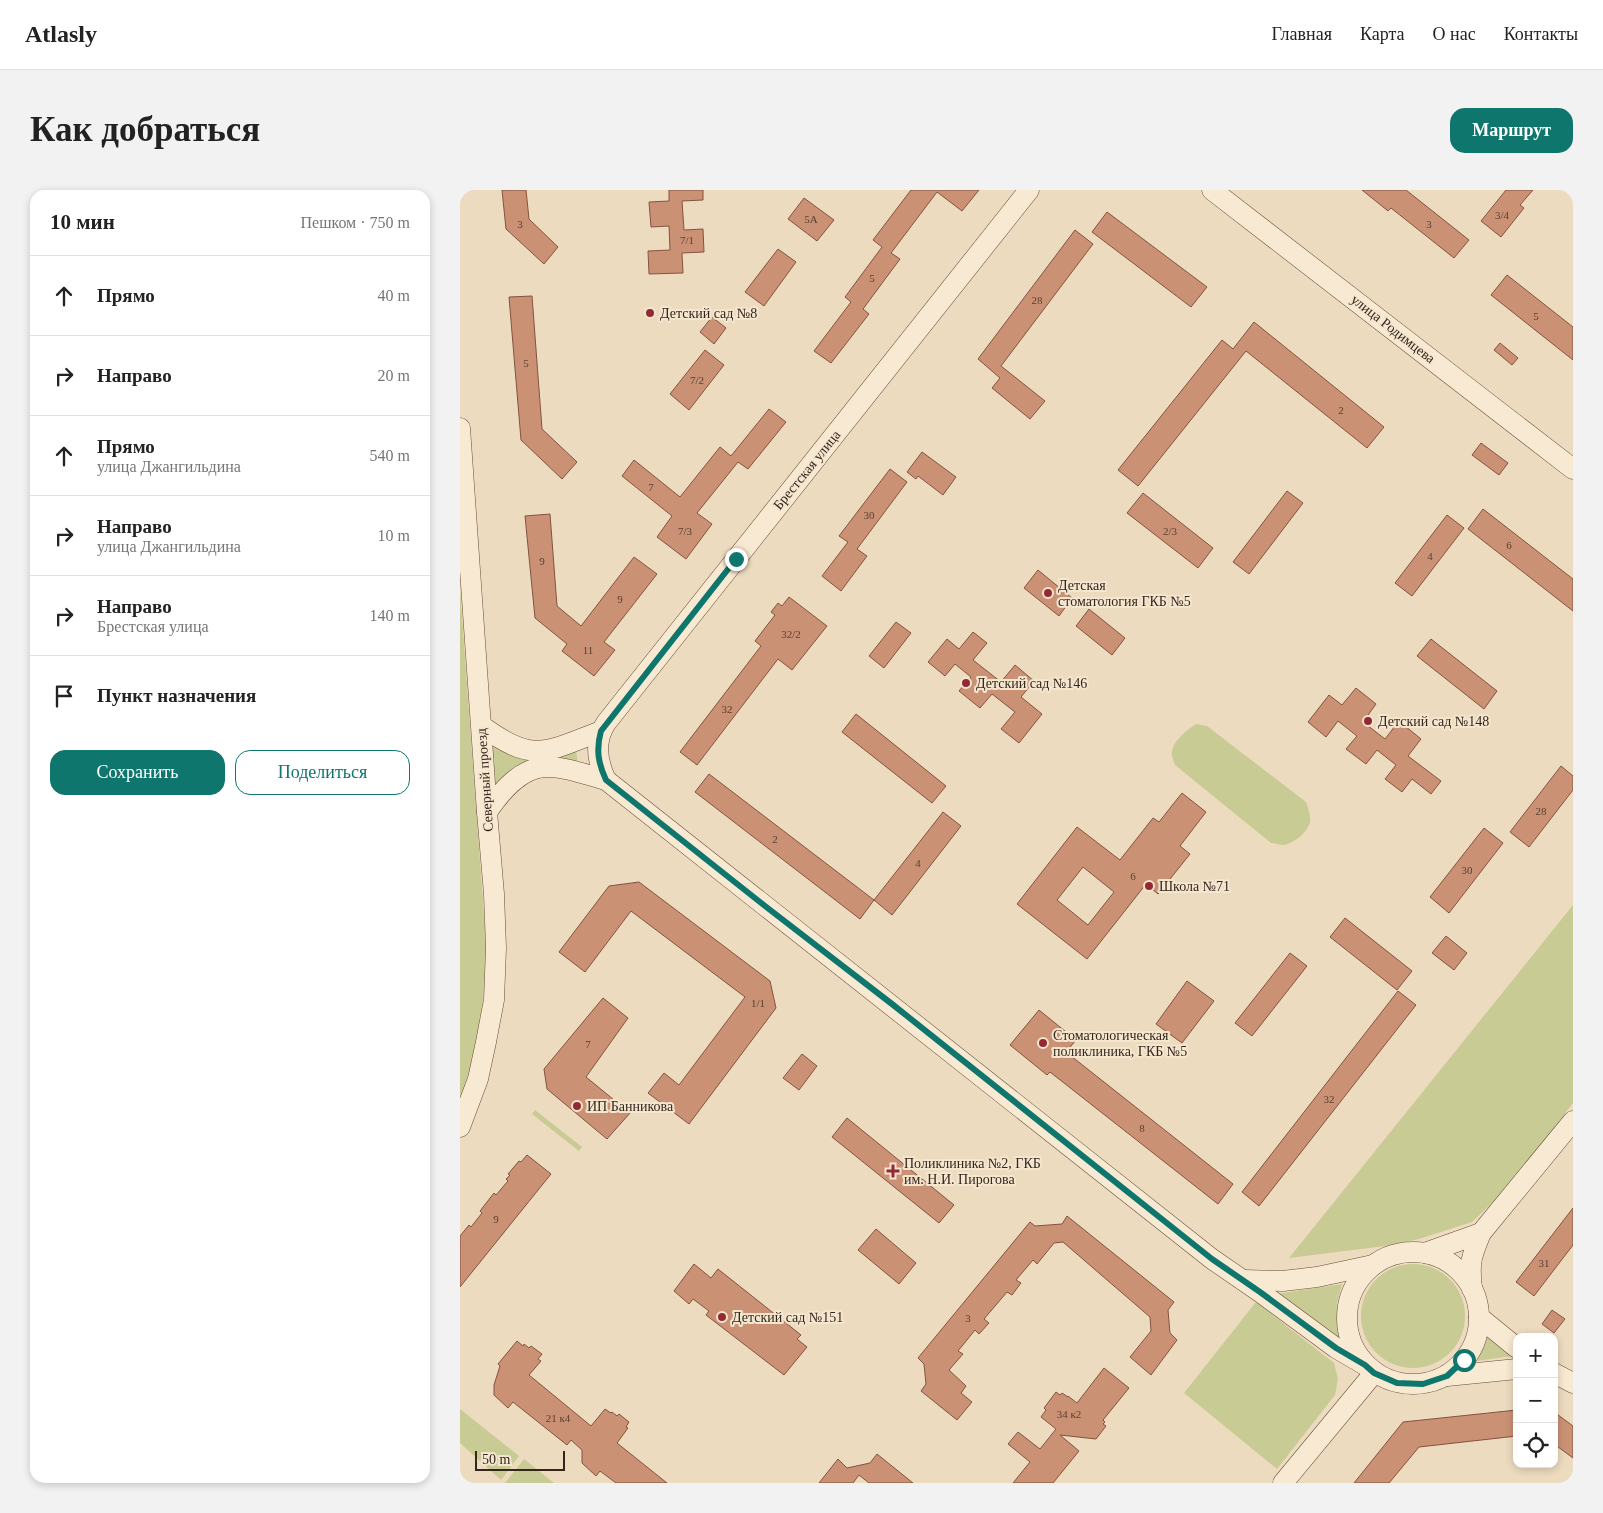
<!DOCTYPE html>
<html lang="ru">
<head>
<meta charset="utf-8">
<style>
  body { margin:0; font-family:"Times New Roman",serif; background:#f2f2f2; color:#222 }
  .controls { position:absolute; right:15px; bottom:15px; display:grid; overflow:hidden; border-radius:10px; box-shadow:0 2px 8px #0003 }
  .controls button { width:45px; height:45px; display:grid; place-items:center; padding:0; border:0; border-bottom:1px solid #e0e0e0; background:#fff; color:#222; font:25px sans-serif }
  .scale { position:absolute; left:15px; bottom:12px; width:90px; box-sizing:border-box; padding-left:5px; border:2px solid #35261c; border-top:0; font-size:14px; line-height:18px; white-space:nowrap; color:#35261c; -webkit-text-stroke:4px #f5e6cf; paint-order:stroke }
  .stop { position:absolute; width:15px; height:15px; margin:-11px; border:4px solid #0f766e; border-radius:50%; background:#fff }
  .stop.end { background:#0f766e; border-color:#fff; box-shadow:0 1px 5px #0008 }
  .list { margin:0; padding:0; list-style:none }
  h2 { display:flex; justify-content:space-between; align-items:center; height:65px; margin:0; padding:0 20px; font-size:21px }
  h2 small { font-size:16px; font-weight:400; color:#767676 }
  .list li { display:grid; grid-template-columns:32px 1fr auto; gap:15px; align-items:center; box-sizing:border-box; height:80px; padding:0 20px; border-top:1px solid #e0e0e0 }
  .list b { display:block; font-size:19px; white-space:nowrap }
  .list p { margin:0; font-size:16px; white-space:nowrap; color:#767676 }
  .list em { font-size:16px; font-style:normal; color:#767676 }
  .actions { display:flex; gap:10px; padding:15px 20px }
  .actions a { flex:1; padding:11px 0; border:1px solid #0f766e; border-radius:15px; text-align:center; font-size:18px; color:#0f766e }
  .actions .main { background:#0f766e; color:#fff }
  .icon { flex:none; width:28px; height:28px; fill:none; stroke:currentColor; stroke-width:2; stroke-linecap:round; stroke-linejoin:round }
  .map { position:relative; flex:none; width:1113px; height:1293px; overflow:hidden; border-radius:15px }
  header { display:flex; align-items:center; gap:30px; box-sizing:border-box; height:70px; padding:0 25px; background:#fff; border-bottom:1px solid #e0e0e0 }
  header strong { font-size:24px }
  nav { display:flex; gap:28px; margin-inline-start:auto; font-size:18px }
  .intro { display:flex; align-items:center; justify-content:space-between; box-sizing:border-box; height:120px; padding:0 30px }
  h1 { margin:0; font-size:35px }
  .button { padding:12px 22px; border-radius:15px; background:#0f766e; color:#fff; font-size:18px; font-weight:700 }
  main { display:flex; gap:30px; padding:0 30px }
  aside { flex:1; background:#fff; border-radius:15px; box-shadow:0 2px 8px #0003 }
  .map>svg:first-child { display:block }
  .green { fill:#c9cb94 }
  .building { fill:#cb9175; stroke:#84533e; fill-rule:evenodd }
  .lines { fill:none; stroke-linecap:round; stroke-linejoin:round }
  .secondary-casing { stroke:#674d3b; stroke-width:21 }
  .secondary { stroke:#f8e9d2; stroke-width:20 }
  .route { stroke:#0f766e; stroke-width:6 }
  .poi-dot { fill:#932933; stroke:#f5e6cf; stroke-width:2 }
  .labels { text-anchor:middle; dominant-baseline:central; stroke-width:4; stroke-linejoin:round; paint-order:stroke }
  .number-label { font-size:11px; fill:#5a4132 }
  .poi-label { font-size:14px; fill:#35261c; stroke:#f5e6cf; text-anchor:start }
  .street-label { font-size:14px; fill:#35261c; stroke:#f5e6cf }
</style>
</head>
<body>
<header>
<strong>Atlasly</strong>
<nav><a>Главная</a><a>Карта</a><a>О нас</a><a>Контакты</a></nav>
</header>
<div class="intro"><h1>Как добраться</h1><a class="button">Маршрут</a></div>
<main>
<aside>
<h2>10 мин<small>Пешком · 750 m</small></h2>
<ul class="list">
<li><svg class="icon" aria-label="ahead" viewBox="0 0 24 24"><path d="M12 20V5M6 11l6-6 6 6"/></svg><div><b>Прямо</b></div><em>40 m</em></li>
<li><svg class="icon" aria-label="right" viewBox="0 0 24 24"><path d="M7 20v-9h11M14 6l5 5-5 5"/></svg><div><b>Направо</b></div><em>20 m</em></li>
<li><svg class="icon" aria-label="ahead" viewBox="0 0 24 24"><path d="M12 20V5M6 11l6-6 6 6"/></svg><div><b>Прямо</b><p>улица Джангильдина</p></div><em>540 m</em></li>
<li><svg class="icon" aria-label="right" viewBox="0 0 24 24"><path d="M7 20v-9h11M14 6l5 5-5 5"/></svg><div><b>Направо</b><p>улица Джангильдина</p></div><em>10 m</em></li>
<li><svg class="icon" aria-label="right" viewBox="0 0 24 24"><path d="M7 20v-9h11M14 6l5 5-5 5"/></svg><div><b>Направо</b><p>Брестская улица</p></div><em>140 m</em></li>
<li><svg class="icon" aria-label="arrive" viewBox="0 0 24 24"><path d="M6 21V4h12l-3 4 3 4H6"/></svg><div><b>Пункт назначения</b></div></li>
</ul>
<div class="actions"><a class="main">Сохранить</a><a>Поделиться</a></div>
</aside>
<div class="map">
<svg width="1113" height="1293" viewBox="0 0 1113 1293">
  <rect width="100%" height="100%" fill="#eddbbf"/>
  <g class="green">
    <path d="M0,400L27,766C24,814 17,863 0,909Z"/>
    <path d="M736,534L747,536L846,612C848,618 851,625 850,632C848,642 833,654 823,655C819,655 815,653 811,653L715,575C714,571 711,566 712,562C713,551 727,540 736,534Z"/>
    <path d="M32,552C38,557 45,562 51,565C72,576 96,566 116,559L118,575L35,599Z"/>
    <path d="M1113,715V913L1045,1001L1012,1032L959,1049L925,1056L829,1068Z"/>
    <path d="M75,920L122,957L119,961L72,924Z"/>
    <circle cx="953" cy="1126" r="52"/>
    <path d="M882,1094L877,1113L882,1157L816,1104Z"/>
    <path d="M796,1112L874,1173L878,1189L875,1205L817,1279L724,1203Z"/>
    <path d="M1027,1146L1051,1166L1017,1171Z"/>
    <path d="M0,1219L59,1266L41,1290L0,1253Z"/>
    <path d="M64,1269L94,1293H45Z"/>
  </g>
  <g class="building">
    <path d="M42,0H66L69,29L98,57L84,74L46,39Z"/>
    <path d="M209,0H243V10L222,11L224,40L243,39L244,62L222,63L223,83L189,84L188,61L210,60L209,36L191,37L189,12L209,11Z"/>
    <path d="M451,0H519L502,21L477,2L431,63L440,69L403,119L409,124L371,173L354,161L391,112L385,107L422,57L413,50Z"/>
    <path d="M902,0H946L1009,50L994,68L931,18L928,21Z"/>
    <path d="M1046,0H1073L1060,15L1064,18L1041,47L1021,31Z"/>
    <path d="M344,8L374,30L357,51L328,29Z"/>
    <path d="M647,22L747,97L731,117L632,42Z"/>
    <path d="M615,40L633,54L541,176L585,211L570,229L532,198L540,188L518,169Z"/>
    <path d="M318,59L336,72L304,116L285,102Z"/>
    <path d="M1047,85L1113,137V170L1031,105Z"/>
    <path d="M72,106L82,239L117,272L102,289L61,250L49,107Z"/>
    <path d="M252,127L266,138L254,154L240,142Z"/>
    <path d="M794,132L924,237L907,258L786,161L678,296L658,280L762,150L773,159Z"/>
    <path d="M1040,153L1058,168L1052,175L1034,160Z"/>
    <path d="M245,160L264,175L229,220L210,204Z"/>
    <path d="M309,219L326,232L288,279L278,272L237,323L252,334L226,369L197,347L212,326L162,286L174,270L220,307L260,257L271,266Z"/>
    <path d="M1021,253L1048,273L1039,285L1012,265Z"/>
    <path d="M462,262L496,287L483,305L458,286L456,289L447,282Z"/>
    <path d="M430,279L447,292L397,359L407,366L381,401L362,386L388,352L379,346Z"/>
    <path d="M827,301L843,313L789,384L773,372Z"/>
    <path d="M683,303L753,358L738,378L667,323Z"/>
    <path d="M1023,319L1113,389V421L1008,339Z"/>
    <path d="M90,324L97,416L121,436L174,367L197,384L144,452L155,460L134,486L102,461L107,454L75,428L65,326Z"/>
    <path d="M987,325L1004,338L952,406L935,393Z"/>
    <path d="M578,380L612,408L599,426L564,398Z"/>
    <path d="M329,407L367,436L332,480L318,469L237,575L220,562L301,456L295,451L315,425L311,422L318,413L322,416Z"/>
    <path d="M629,419L665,448L652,465L616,436Z"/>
    <path d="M436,432L451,443L424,478L409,466Z"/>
    <path d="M513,442L527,453L513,470L541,492L555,475L574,491L561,507L582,524L559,553L541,539L555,522L532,504L520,518L499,501L511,487L495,474L485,486L468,472L487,449L499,459Z"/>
    <path d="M971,449L1037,501L1024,519L957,466Z"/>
    <path d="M896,498L916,514L903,532L925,549L939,531L961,549L948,566L981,591L971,604L952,589L942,602L925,589L936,575L917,560L906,574L886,559L897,546L878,531L866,547L848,532L869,505L882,515Z"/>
    <path d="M396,524L486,596L472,613L382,542Z"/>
    <path d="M1101,576L1113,586V600L1069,657L1050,642Z"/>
    <path d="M249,584L414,710L400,729L235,602Z"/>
    <path d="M722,603L746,622L720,656L730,664L698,704L686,694L627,769L557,714L617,637L660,670L693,628L699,632ZM623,677L654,702L628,735L597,710Z"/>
    <path d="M483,622L501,636L432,725L414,710Z"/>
    <path d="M1024,638L1043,653L989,723L970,707Z"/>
    <path d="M179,692L310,791L316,818L229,934L188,903L204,883L219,895L285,807L171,721L125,782L99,762L149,696Z"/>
    <path d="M885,728L952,781L937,800L870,747Z"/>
    <path d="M986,746L1007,763L994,780L972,763Z"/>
    <path d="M830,763L847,776L792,846L775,833Z"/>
    <path d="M727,791L754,811L722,853L696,834Z"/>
    <path d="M938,801L956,815L799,1016L782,1002Z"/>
    <path d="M143,808L168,828L126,887L170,923L147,949L87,899L84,879Z"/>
    <path d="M579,820L616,850L606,862L773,994L758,1014L590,882L587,885L550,855Z"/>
    <path d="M342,864L357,876L339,900L323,888Z"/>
    <path d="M387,928L494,1015L479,1033L372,947Z"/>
    <path d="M67,965L91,984L0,1097V1046L9,1035L11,1037L22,1023L20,1021L34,1003L36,1005L48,991L46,989L50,985L48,984L59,971L61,972Z"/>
    <path d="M1113,1018V1055L1074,1106L1056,1092Z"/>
    <path d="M607,1026L714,1112L708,1120L710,1143L717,1150L691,1185L670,1167L691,1141L690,1127L603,1052L594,1053L577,1074L573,1070L556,1090L561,1093L552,1105L547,1102L524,1129L529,1133L519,1144L515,1140L498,1161L503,1164L489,1180L506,1196L501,1203L512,1212L497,1230L461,1201L466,1194L464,1174L458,1168L570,1032L575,1036L602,1034Z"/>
    <path d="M416,1039L456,1073L439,1094L398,1060Z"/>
    <path d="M234,1074L251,1088L258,1079L341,1145L337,1149L347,1157L324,1185L246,1125L249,1121L233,1109L229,1114L214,1101Z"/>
    <path d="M1092,1120L1105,1129L1094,1143L1082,1134Z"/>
    <path d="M57,1151L63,1156L64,1154L69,1158L71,1156L82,1164L78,1169L81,1171L69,1185L131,1236L145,1219L151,1223L152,1222L157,1226L159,1224L169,1232L166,1237L168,1238L157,1253L207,1293H156L140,1281L136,1286L122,1273V1260L111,1250L107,1255L53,1212L48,1218L34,1205V1195L40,1176L38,1174Z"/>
    <path d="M644,1178L669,1198L643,1230L645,1232L643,1234L646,1236L636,1249L600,1245L619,1261L593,1293H553L570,1272L548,1254L558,1242L580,1259L596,1239L581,1227L586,1220L584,1218L596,1202L600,1205L602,1203L608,1207V1206L617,1213Z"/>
    <path d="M1057,1220V1246L959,1257L929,1293H894L943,1232Z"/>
    <path d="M1094,1222L1113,1236V1268L1094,1254Z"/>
    <path d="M417,1264L453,1293H409L399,1285L393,1293H359L378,1269L387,1278L410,1273Z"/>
  </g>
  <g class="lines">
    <defs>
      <g id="secondary">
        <path d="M569,0L146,533C134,551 137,571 146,590C349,749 551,909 752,1069L800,1102L876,1158L905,1175"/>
        <path d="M752,0L1113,279"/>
        <path d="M0,238L27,622L34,704L36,758L34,810L26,852L18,889L0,937"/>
        <path d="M22,536C73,574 86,562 141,541"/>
        <path d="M27,622C40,603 59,579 84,577C104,576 127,585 146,590"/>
        <circle cx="953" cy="1128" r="66"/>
        <path d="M965,1063L1021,1043"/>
        <path d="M783,1090L823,1091L857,1087L913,1075"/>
        <path d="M1012,1099C1009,1073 1011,1067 1021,1043L1113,931"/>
        <path d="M1019,1127L1057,1158"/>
        <path d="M1094,1183L1113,1193"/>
        <path d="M987,1186L1057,1179"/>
        <path d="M823,1293L914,1183"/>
      </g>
    </defs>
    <use href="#secondary" class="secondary-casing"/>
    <use href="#secondary" class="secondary"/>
  </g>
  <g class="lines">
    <path class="route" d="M276,369L141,541C136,559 138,573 146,590L305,716L432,814L752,1069L800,1102L876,1158L905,1175L914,1183L937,1193L963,1194L987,1186L1004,1170"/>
  </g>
  <g class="poi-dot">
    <circle cx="190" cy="123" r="5"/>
    <circle cx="588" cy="403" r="5"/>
    <circle cx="506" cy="493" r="5"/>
    <circle cx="908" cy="531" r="5"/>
    <circle cx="689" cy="696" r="5"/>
    <circle cx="583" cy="853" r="5"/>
    <circle cx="117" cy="916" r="5"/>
    <path d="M430.5 973.5h5v5h5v5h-5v5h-5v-5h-5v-5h5z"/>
    <circle cx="262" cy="1127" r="5"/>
  </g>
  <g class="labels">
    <g class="number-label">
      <text x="1042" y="25">3/4</text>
      <text x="351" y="29">5А</text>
      <text x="60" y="34">3</text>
      <text x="969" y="34">3</text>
      <text x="227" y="50">7/1</text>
      <text x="412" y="88">5</text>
      <text x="577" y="110">28</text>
      <text x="1076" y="126">5</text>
      <text x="66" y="173">5</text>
      <text x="237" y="190">7/2</text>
      <text x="881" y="220">2</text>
      <text x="191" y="297">7</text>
      <text x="409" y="325">30</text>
      <text x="225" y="341">7/3</text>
      <text x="710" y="341">2/3</text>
      <text x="1049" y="355">6</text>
      <text x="970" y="366">4</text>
      <text x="82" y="371">9</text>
      <text x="160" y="409">9</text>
      <text x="331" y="444">32/2</text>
      <text x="128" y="460">11</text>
      <text x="267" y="519">32</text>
      <text x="1081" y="621">28</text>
      <text x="315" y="649">2</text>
      <text x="458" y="673">4</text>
      <text x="1007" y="680">30</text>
      <text x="673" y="686">6</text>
      <text x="298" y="813">1/1</text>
      <text x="128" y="854">7</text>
      <text x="869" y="909">32</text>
      <text x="682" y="938">8</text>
      <text x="36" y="1029">9</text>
      <text x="1084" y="1073">31</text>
      <text x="508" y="1128">3</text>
      <text x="609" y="1224">34 к2</text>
      <text x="98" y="1228">21 к4</text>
    </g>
    <g class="poi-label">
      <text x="200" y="123">Детский сад №8</text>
      <text x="598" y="395">Детская<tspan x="598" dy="16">стоматология ГКБ №5</tspan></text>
      <text x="516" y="493">Детский сад №146</text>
      <text x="918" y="531">Детский сад №148</text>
      <text x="699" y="696">Школа №71</text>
      <text x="593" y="845">Стоматологическая<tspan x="593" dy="16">поликлиника, ГКБ №5</tspan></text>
      <text x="127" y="916">ИП Банникова</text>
      <text x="444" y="973">Поликлиника №2, ГКБ<tspan x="444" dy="16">им. Н.И. Пирогова</tspan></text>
      <text x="272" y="1127">Детский сад №151</text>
    </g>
    <g class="street-label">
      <text transform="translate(933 139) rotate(38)">улица Родимцева</text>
      <text transform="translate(347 280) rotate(-51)">Брестская улица</text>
      <text transform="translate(25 590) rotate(-94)">Северный проезд</text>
    </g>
  </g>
</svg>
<div class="controls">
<button>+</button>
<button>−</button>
<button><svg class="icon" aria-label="locate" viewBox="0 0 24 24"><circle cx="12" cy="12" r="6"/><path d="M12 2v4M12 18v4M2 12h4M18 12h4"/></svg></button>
</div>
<div class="scale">50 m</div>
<div class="stop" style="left:1004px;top:1170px"></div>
<div class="stop end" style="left:276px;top:369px"></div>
</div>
</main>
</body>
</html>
